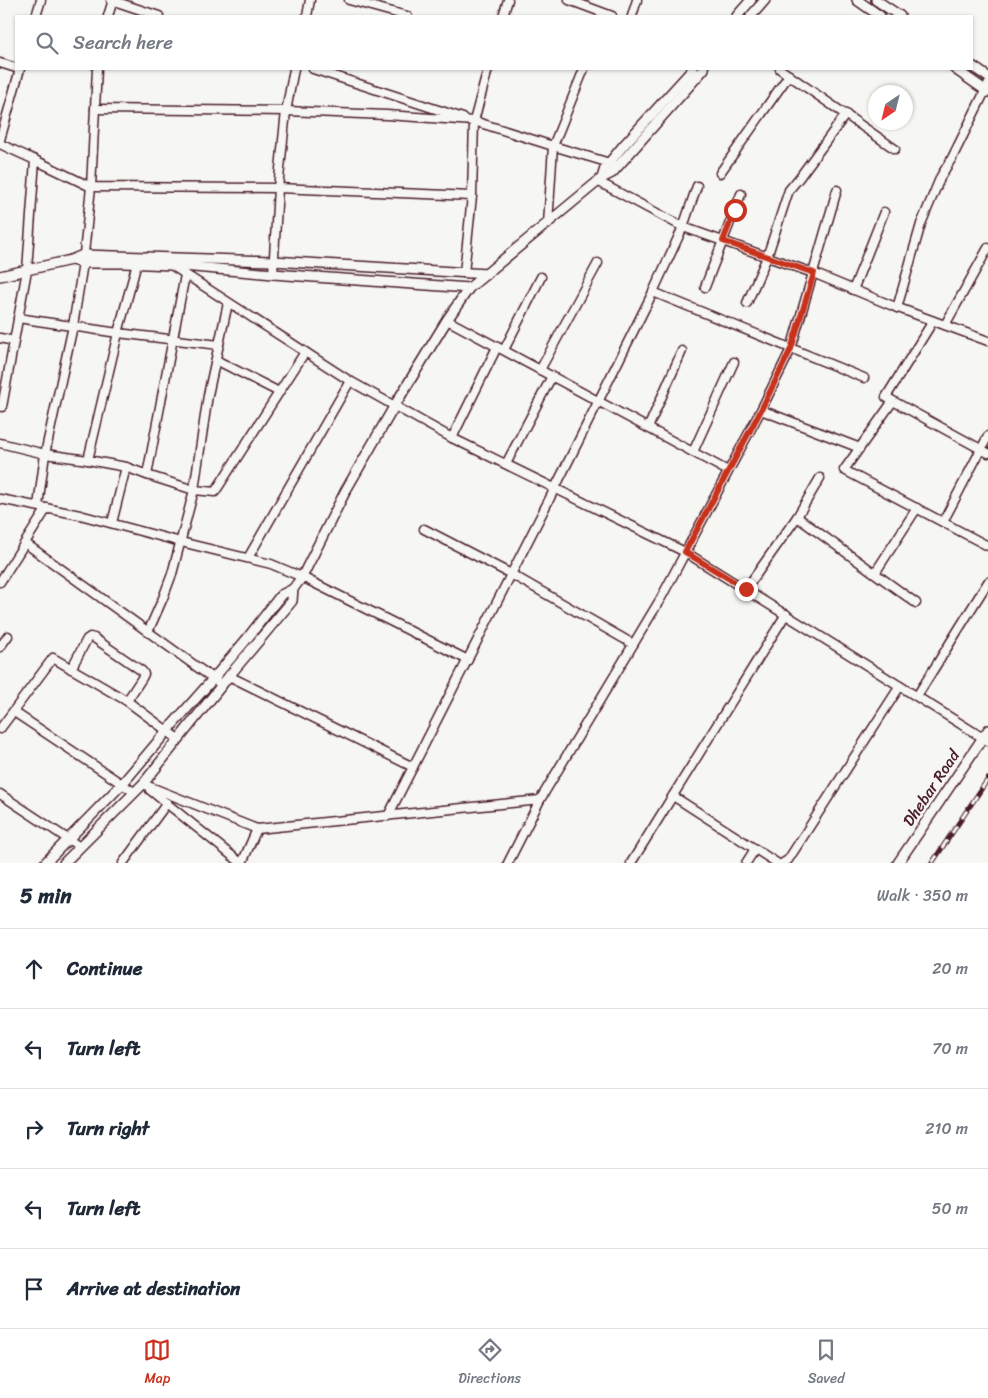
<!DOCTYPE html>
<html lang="en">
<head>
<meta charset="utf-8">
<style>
  body { margin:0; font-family:Sriracha,sans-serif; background:#f6f6f7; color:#1f2937 }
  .compass { position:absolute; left:868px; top:85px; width:45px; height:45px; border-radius:50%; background:#fff; box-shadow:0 1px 4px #0004; rotate:215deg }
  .stop { position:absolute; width:15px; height:15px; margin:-11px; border:4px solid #c8321e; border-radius:50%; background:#fff }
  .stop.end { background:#c8321e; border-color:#fff; box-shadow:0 1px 5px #0008 }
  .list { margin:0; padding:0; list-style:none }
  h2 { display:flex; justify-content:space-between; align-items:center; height:65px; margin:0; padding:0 20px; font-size:21px }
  h2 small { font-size:16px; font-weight:400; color:#747a83 }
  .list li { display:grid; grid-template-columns:32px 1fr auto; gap:15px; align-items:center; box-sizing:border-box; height:80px; padding:0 20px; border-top:1px solid #e0e1e3 }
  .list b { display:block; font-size:19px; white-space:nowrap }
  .list em { font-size:16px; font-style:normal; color:#747a83 }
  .icon { flex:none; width:28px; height:28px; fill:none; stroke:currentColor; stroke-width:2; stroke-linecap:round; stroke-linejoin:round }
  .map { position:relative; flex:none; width:988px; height:863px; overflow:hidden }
  .search { position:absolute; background:#fff; box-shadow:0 1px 4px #0004; left:15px; right:15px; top:15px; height:55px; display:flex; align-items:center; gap:12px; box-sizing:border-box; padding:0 18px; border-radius:0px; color:#747a83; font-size:19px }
  .sheet { height:465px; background:#fff }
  nav { display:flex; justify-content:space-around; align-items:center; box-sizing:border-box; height:70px; border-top:1px solid #e0e1e3; background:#fff; font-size:14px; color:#747a83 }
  nav a { display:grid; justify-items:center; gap:2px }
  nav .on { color:#c8321e }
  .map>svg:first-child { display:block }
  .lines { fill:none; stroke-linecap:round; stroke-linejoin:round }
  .minor-casing { stroke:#4a1f2b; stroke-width:11 }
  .tertiary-casing { stroke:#4a1f2b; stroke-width:12 }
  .minor { stroke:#f6f6f2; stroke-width:8 }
  .tertiary { stroke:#f6f6f2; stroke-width:9 }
  .rail-casing { stroke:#4a1f2b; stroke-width:5 }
  .rail { stroke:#f6f6f2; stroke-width:3; stroke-dasharray:9; stroke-linecap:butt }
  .route { stroke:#c8321e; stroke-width:6 }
  .labels { text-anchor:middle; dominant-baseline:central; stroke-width:5; stroke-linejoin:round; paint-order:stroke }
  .street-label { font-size:16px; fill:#4a1f2b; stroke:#f6f6f2 }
</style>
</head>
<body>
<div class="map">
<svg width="988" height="863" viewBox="0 0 988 863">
  <rect width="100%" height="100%" fill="#f6f6f2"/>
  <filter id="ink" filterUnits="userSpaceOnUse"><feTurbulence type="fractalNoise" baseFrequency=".02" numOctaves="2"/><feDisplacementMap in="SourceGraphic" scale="10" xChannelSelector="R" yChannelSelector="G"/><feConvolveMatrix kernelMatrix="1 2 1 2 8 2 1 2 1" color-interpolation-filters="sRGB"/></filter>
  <g filter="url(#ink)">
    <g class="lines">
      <defs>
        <g id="minor">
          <path d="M111,0L159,16"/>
          <path d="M349,0L407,16"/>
          <path d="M569,0L612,16"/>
          <path d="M36,16L41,0"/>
          <path d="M108,16L113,0"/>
          <path d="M307,16L310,0"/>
          <path d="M503,16L508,0"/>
          <path d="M632,16L637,0"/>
          <path d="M0,63L16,68"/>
          <path d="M313,69L463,118"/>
          <path d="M584,69L553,146L613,164"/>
          <path d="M780,69L895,149"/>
          <path d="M95,109L286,111L294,69"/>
          <path d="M0,140L20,69"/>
          <path d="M0,144L35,160L27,270L2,407"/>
          <path d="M35,160L91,187L278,188L472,196"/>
          <path d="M720,173L789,75"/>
          <path d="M697,186L683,227L813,273L893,306L988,341"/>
          <path d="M137,263L118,333L88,460L126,467L147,475"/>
          <path d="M171,265L350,381L452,438L685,552L988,741"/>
          <path d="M464,273L472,196L474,121L553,146L548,224"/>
          <path d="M273,274L278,188L286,111L387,115L474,121L488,69"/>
          <path d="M705,287L741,194"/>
          <path d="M853,290L884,212"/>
          <path d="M653,292L864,378"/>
          <path d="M228,303L208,395L194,490L215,492L305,352"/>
          <path d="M747,303L767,257L789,190L799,178L846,114"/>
          <path d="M897,308L921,224L941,176L952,158L988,85"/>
          <path d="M18,318L118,333L219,345"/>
          <path d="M447,320L728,471"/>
          <path d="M933,321L886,397L893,401L844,470L988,546"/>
          <path d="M945,325L988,248"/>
          <path d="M0,338L14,341"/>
          <path d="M504,350L541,277"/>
          <path d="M216,360L279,392"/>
          <path d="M540,370L598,263"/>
          <path d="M893,401L988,453"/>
          <path d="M761,410L860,448"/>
          <path d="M648,428L682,351"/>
          <path d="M452,438L497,347"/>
          <path d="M0,443L45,454L88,460"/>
          <path d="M693,452L734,362"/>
          <path d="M506,464L552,376"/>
          <path d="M0,499L80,515L181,542L271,564L302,577L468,660"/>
          <path d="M38,506L45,454L73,326L83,263L91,187L97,69"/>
          <path d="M797,517L820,478"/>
          <path d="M943,522L988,436"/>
          <path d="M112,523L126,467"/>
          <path d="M424,529L511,574L633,644"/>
          <path d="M25,543L222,685"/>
          <path d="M248,558L350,381"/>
          <path d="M875,573L917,508"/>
          <path d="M0,582L47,508"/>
          <path d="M746,589L797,517L916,603"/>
          <path d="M148,632L163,598L172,574L194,490L147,475L185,275"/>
          <path d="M0,647L8,636"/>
          <path d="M71,669L87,639L90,637L94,638L142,671L144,674L142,678L127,701"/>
          <path d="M229,676L413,767"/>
          <path d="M917,696L988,582"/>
          <path d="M14,712L134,792"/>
          <path d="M0,729L53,658L127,701L178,739"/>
          <path d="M143,784L257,829L242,863"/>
          <path d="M150,790L241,863"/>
          <path d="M0,794L80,847"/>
          <path d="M673,796L777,863"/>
          <path d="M388,816L555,488L653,292L683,227L599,182"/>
          <path d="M257,829L540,800L661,598L761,410L791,349L837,190"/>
          <path d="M123,863L167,803"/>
          <path d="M508,863L540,800"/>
          <path d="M631,863L786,614"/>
          <path d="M746,863L755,849"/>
          <path d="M783,863L788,860L900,686"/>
        </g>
        <g id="tertiary">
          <path d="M857,0L880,16"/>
          <path d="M876,0L900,16"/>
          <path d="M737,16L751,0"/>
          <path d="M751,16L765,0"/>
          <path d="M972,66L988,77"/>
          <path d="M955,69L988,92"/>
          <path d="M602,178L605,168L623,146L693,69"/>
          <path d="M71,260L83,263H124L171,265L273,274L469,288"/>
          <path d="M0,276L71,260L83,255L273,261L487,274"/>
          <path d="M45,863L123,783L167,731L213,679L246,640L281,595L293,589"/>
          <path d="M64,863L143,784L229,676L292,601L293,589L302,577L346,490L395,405L447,320L469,288L602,178L612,173L704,69"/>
          <path d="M898,863L988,730"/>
        </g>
      </defs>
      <use href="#minor" class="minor-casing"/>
      <use href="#tertiary" class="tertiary-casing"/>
      <use href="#minor" class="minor"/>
      <use href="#tertiary" class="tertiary"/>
      <defs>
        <path id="rail" d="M932,863L988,779"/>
      </defs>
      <use href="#rail" class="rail-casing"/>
      <use href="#rail" class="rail"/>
    </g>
  </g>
  <g class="lines" filter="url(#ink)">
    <path class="route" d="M735,210L723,241L814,273L791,349L761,410L685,552L746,589"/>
  </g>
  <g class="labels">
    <g class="street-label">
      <text transform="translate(931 788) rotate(-56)">Dhebar Road</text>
    </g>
  </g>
</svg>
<svg class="compass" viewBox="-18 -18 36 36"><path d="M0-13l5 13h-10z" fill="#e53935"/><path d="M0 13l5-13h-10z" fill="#747a83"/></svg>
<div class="stop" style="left:735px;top:210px"></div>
<div class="stop end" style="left:746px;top:589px"></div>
<div class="search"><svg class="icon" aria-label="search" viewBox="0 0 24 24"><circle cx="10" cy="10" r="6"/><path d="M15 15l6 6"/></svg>Search here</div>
</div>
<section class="sheet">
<h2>5 min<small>Walk · 350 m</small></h2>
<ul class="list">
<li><svg class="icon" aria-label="ahead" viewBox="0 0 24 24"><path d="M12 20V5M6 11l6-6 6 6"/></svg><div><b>Continue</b></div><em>20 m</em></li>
<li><svg class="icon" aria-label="left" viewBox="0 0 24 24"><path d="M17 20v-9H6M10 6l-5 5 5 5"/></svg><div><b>Turn left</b></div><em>70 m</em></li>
<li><svg class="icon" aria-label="right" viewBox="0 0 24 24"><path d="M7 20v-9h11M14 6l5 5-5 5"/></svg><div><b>Turn right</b></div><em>210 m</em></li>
<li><svg class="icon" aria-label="left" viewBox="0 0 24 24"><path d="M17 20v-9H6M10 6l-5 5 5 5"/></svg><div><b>Turn left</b></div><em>50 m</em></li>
<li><svg class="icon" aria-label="arrive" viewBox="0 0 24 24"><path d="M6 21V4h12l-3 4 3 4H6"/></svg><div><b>Arrive at destination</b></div></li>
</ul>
</section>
<nav>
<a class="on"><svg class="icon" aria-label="map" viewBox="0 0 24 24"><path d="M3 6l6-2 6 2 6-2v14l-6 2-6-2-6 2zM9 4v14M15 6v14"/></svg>Map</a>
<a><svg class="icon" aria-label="directions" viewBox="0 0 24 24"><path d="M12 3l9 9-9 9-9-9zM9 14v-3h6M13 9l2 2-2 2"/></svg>Directions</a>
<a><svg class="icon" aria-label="saved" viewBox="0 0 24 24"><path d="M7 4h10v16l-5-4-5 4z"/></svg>Saved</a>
</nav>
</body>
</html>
